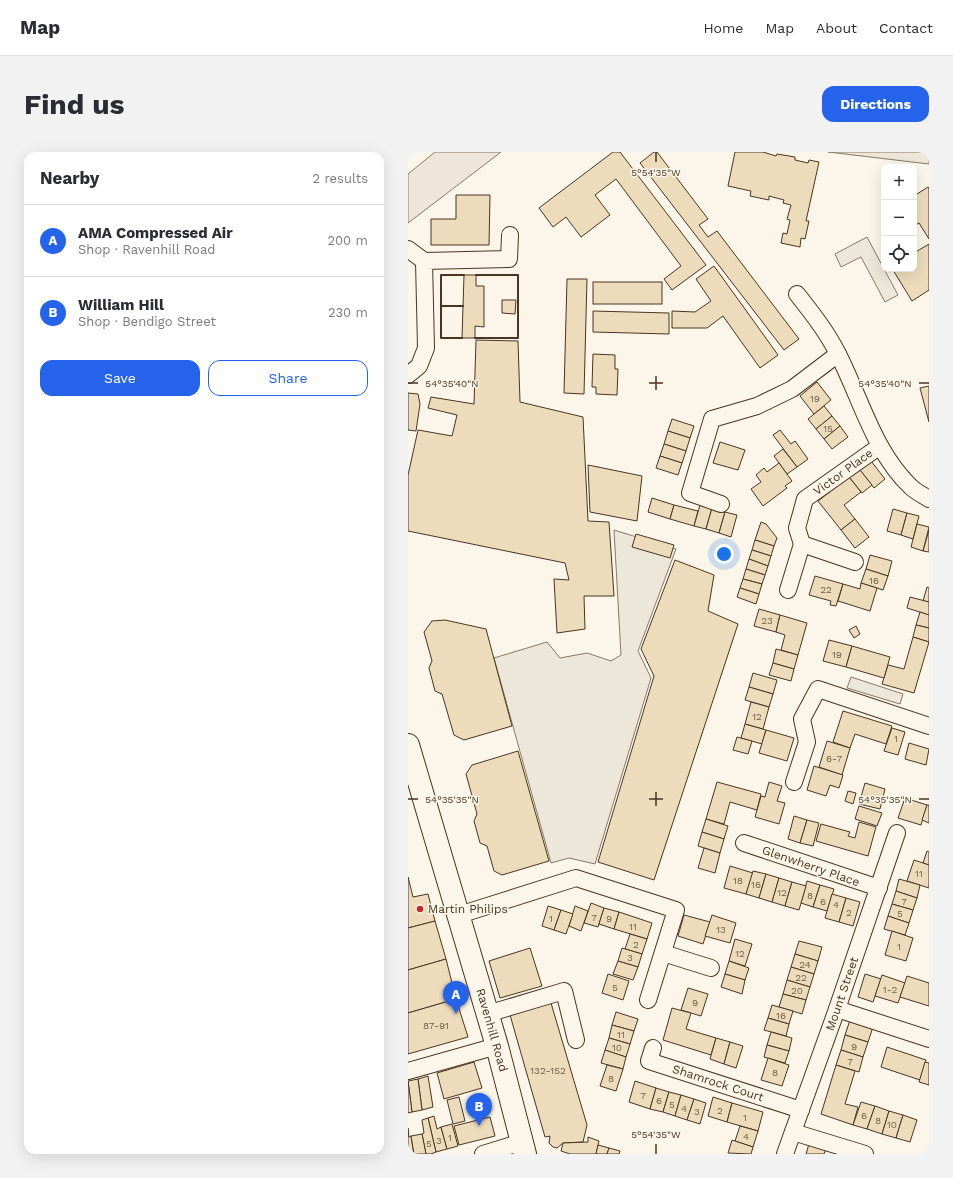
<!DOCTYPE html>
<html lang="en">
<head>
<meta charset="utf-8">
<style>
  body { margin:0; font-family:"Work Sans",sans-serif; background:#f2f2f3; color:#2b2b33 }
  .controls { position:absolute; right:12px; top:12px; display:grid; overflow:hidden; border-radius:8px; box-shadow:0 4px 16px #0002 }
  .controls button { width:36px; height:36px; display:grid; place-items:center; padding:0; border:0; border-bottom:1px solid #e1e1e2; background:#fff; color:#2b2b33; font:20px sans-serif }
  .you { position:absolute; left:316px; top:402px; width:14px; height:14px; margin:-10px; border:3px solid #fff; border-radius:50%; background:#1a73e8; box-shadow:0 0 0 6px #1a73e833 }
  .badge { display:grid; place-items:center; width:26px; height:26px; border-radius:50%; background:#2563eb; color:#fff; font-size:13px; font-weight:700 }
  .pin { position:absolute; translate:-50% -33px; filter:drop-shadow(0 1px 2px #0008) }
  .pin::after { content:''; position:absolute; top:21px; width:14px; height:12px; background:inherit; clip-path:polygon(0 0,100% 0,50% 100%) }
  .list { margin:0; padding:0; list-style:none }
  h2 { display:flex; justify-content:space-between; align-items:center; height:52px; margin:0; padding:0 16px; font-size:17px }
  h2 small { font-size:13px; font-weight:400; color:#7c7c81 }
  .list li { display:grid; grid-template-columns:26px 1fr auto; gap:12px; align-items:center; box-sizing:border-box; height:72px; padding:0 16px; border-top:1px solid #e1e1e2 }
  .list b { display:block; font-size:15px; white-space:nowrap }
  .list p { margin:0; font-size:13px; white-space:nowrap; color:#7c7c81 }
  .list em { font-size:13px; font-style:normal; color:#7c7c81 }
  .actions { display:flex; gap:8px; padding:12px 16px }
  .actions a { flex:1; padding:9px 0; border:1px solid #2563eb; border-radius:12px; text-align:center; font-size:14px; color:#2563eb }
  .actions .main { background:#2563eb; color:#fff }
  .icon { flex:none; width:22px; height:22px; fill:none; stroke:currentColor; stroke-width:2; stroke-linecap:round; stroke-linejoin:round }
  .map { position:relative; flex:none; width:521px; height:1002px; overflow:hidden; border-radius:12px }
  header { display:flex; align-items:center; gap:24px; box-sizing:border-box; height:56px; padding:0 20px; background:#fff; border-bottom:1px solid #e1e1e2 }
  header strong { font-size:19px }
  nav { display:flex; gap:22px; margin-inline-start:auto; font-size:14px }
  .intro { display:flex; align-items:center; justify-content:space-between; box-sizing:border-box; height:96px; padding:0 24px }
  h1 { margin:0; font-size:28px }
  .button { padding:10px 18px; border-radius:12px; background:#2563eb; color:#fff; font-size:14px; font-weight:700 }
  main { display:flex; gap:24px; padding:0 24px }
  aside { flex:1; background:#fff; border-radius:12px; box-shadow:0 4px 16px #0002 }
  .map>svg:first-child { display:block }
  .green { fill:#ede6d9; stroke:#887966 }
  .parking { fill:#ede7d9; stroke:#887966 }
  .building { fill:#ecdcbc; stroke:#4a3520 }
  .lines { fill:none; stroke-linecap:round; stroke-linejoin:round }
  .minor-casing { stroke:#4a3520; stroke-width:18 }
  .secondary-casing { stroke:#4a3520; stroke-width:24 }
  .minor { stroke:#fbf6e9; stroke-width:16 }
  .secondary { stroke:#fbf6e9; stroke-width:22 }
  .wall { stroke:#4a3520; stroke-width:2 }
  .ticks { fill:none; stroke:#4a3520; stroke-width:1.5 }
  .poi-dot { fill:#c62828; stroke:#fbf6e9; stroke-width:1.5 }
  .labels { text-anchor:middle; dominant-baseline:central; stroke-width:3; stroke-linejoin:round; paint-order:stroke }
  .number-label { font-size:10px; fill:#725f47 }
  .street-label { font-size:12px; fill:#4a3520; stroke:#fbf6e9 }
  .poi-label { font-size:12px; fill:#4a3520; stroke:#fbf6e9; text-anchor:start }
  .ticks-label { font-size:10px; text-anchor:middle; fill:#4a3520; stroke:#fbf6e9; stroke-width:3; stroke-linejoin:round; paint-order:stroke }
</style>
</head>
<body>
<header>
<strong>Map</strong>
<nav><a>Home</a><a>Map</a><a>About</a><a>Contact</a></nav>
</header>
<div class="intro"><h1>Find us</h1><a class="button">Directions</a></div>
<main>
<aside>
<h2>Nearby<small>2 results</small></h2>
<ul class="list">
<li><span class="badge">A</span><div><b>AMA Compressed Air</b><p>Shop · Ravenhill Road</p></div><em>200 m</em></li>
<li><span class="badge">B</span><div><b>William Hill</b><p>Shop · Bendigo Street</p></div><em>230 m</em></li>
</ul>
<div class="actions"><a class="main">Save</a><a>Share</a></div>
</aside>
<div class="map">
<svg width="521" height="1002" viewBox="0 0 521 1002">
  <rect width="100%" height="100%" fill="#fbf6e9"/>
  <g class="green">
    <path d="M27,0H93L0,71V22Z"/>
    <path d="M420,0H521V12Z"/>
  </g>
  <g class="parking">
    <path d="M459,85L490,143L477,150L453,105L433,115L427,102Z"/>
    <path d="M206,378L268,397L230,499L243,526L187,712L161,706L143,711L86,506L139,490L152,506L179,501L203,509L213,503Z"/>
    <path d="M443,525L495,542L492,552L439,536Z"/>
  </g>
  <g class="building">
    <path d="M205,0H212L298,113L264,138L256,127L273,114L208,27L187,43L202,63L173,85L158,65L145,75L131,56Z"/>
    <path d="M246,0H249L300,67L291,73L300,85L309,79L391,187L376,198L232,11Z"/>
    <path d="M327,0H355L368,4L369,2L387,5V8L400,11L401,8L411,10L398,69H401L397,87L393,86L392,95L373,91L375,81L379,82L382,68L379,67L383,53L375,51L376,48L361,44V48L342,44L343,39L320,34Z"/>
    <path d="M520,35L521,36V87L511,71L506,74V44Z"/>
    <path d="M48,43H82L81,93H23V67H48Z"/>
    <path d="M521,92V138L504,149L485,118L481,120L479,117H506V101Z"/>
    <path d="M306,114L370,203L352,216L315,164L299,176H264V159L287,160L303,149L288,127Z"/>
    <path d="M56,123H68V134H76V175L67,174V186H54Z"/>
    <path d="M159,127H179L176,242L156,241Z"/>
    <rect x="185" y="130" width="69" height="22"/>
    <path d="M94,148H108L107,162L94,161Z"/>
    <path d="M185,159L261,161V182L185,180Z"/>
    <path d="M68,188L110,189L112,250L175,265L180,369L201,370L206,444H176L177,477L149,481L146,427L161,428L157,411L0,379V323L10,278L44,284L49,263L20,256L23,245L66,252Z"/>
    <path d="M185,202L207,203V217H210L209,243L188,242V235H184Z"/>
    <path d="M409,230L423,248L406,262L392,244Z"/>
    <path d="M521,234V270L512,236Z"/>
    <path d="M0,241L10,242L12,252L8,279L0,278Z"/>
    <path d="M416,254L424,264L408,277L400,267Z"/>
    <path d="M424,264L432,274L416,287L408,277Z"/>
    <path d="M264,267L286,274L282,286L260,279Z"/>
    <path d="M432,274L440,285L424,297L416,287Z"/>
    <path d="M372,278L383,292L387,289L400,307L389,315L365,283Z"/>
    <path d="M260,279L282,286L278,299L256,292Z"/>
    <path d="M312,290L337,298L330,318L305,311Z"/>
    <path d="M256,292L278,299L274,311L252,304Z"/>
    <path d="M375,297L389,315L379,322L366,304Z"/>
    <path d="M252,304L274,311L270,323L248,316Z"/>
    <path d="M463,309L477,327L466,336L452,318Z"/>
    <path d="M371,311L384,329L377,334L379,336L355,354L343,337L353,330L348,323L356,316L359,320Z"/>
    <path d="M180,313L234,324L229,369L182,360Z"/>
    <path d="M452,318L464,333L454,341L441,325Z"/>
    <path d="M441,325L453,340L436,353L447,367L433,378L410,349Z"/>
    <path d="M244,346L266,353L262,367L240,360Z"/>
    <path d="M266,353L290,359L286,374L262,367Z"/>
    <path d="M292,353L304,356L298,377L286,374Z"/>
    <path d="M304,356L317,360L311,381L298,377Z"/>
    <path d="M485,357L499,361L493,383L479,379Z"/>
    <path d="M317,360L329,363L323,385L311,381Z"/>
    <path d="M499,361L511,364L505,387L493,383Z"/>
    <path d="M447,367L461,385L447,396L433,378Z"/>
    <path d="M353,370L358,372L369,386L366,394L347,388Z"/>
    <path d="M509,372L521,375L515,399L503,395Z"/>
    <path d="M521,378V400L515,399Z"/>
    <path d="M228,382L266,393L262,406L224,395Z"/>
    <path d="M347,388L366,394L363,404L344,398Z"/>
    <path d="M344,398L363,404L360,414L341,407Z"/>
    <path d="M462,403L484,409L480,424L458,417Z"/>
    <path d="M341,407L360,414L357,423L338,417Z"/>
    <path d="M267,408L306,423L300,459L330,472L246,728L190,710L246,524L233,497Z"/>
    <path d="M338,417L357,423L354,432L335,427Z"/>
    <path d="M458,417L480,424L475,438L453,431Z"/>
    <path d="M407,424L435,432L428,454L422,453L423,449L401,443Z"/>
    <path d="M335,427L354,432L351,442L332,436Z"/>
    <path d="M453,431L469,436L462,459L430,449L435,432L452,437Z"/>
    <path d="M519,435L521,436V450L515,449Z"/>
    <path d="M332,436L351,442L348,452L329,445Z"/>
    <path d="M502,445L521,450V463L499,456Z"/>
    <path d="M351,457L372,463L368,480L346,474Z"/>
    <path d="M512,460L521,463V476L508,473Z"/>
    <path d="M372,463L399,471L390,503L373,498L377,483L368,480Z"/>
    <path d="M37,468L78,477L104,574L56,588L46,583L34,542L27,539L21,516L24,509L16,480L24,469Z"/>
    <path d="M508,473L521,476V490L505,485Z"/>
    <path d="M448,474L452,482L446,486L441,478Z"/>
    <path d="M505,485L521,490L506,541L474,532L480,513L496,517Z"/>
    <path d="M421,488L444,494L438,515L415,509Z"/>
    <path d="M444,494L482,505L476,526L438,515Z"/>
    <path d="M368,497L390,503L386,517L365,511Z"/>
    <path d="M365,511L386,517L383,529L361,523Z"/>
    <path d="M345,521L369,528L365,542L341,535Z"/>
    <path d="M341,535L365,542L361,555L337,548Z"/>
    <path d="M343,550L361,555L355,577L337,572Z"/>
    <path d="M435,559L484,574L478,592L447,582L442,596L425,590Z"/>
    <path d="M337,572L358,578L354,592L333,586Z"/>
    <path d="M484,576L497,580L490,603L476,599Z"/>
    <path d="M358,578L386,586L379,609L351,601Z"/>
    <path d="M329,585L344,589L340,602L325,598Z"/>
    <path d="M419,589L442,596L434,623L411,615Z"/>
    <path d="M501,591L521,597L518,613L497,607Z"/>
    <path d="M110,599L141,709L94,723L86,719L79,694L72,691L66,669L69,662L58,622L64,613Z"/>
    <path d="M406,614L435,623L431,636L422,633L418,644L399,638Z"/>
    <path d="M309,630L353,642L349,658L322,650L316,672L298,667Z"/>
    <path d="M361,630L374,634L369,649L377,651L371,672L347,665L353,644L357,645Z"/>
    <path d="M457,631L477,637L472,657L451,652Z"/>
    <path d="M440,639L448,641L445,652L437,649Z"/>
    <path d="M497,646L519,653L513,673L490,666Z"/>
    <path d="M519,653H521V671L514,668Z"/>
    <path d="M451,654L474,661L469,674L447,667Z"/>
    <path d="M386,664L399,668L392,691L380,687Z"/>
    <path d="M298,667L320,674L316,687L294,680Z"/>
    <path d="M399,668L411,671L405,694L392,691Z"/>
    <path d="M451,670L468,675L460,704L408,689L413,672L442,680L440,684L447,686Z"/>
    <path d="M294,680L316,687L312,701L290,694Z"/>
    <path d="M296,696L312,701L307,721L290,716Z"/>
    <path d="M519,699L521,700V713L515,711Z"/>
    <path d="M506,708L521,713V736L499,729Z"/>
    <path d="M322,714L345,721L338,742L316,736Z"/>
    <path d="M345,719L358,722L351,746L338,742Z"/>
    <path d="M358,722L371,726L364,750L351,746Z"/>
    <path d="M0,725L5,745L20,742L27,769L0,776Z"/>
    <path d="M371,726L384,730L377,754L364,750Z"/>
    <path d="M491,727L512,733L509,746L488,739Z"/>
    <path d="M399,729L412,733L405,755L393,751Z"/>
    <path d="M384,730L398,734L391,758L377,754Z"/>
    <path d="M412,733L426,737L419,759L405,755Z"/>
    <path d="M488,739L509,746L505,758L484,752Z"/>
    <path d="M424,742L438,746L431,770L417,766Z"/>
    <path d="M438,746L452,750L445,774L431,770Z"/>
    <path d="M183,751L196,756L190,775L176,771Z"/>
    <path d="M484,752L505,758L501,771L480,764Z"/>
    <path d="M140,754L153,758L146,778L134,774Z"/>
    <path d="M167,754L180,759L173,779L161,774Z"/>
    <path d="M196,756L211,760L206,777L191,772Z"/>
    <path d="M153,758L165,762L158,782L146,778Z"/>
    <path d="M211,760L244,771L239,787L206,777Z"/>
    <path d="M276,763L302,770L295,792L270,784Z"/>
    <path d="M304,763L328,771L322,791L297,784Z"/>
    <path d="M480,764L501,771L497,783L476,777Z"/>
    <path d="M27,769L38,807L0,818V776Z"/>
    <path d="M484,779L505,786L498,809L477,803Z"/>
    <path d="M222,782L239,787L234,802L217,797Z"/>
    <path d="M327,787L344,792L337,814L321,809Z"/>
    <path d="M391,789L414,795L410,809L387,802Z"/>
    <path d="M122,796L134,834L92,846L81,809Z"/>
    <path d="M214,796L234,802L230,815L210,809Z"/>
    <path d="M387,802L410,809L406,822L383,815Z"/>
    <path d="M38,807L48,847L0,861V818Z"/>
    <path d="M210,809L230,815L225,828L205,822Z"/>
    <path d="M321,809L341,816L337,828L317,822Z"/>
    <path d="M383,815L406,822L402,835L379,828Z"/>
    <path d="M200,822L221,829L215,848L194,841Z"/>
    <path d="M317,822L337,828L334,842L313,835Z"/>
    <path d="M457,822L473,827L465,850L450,845Z"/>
    <path d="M474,823L497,831L490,851L467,844Z"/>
    <path d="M499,824L521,831V854L492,845Z"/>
    <path d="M379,828L402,835L398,848L375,842Z"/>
    <path d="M280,836L300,842L293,864L273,858Z"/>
    <path d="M375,842L398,848L394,862L371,855Z"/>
    <path d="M48,847L60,885L0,902V861Z"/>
    <path d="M143,851L179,973L175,990L155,991L149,996L145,995L141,991L142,984L137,985L102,863Z"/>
    <path d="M364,853L385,859L381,872L360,866Z"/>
    <path d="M264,856L283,861L278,877L308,886L303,903L255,888Z"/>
    <path d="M208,860L230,867L226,879L204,873Z"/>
    <path d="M360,866L381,872L378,884L356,878Z"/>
    <path d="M442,868L465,875L460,890L437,883Z"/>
    <path d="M204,873L226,879L222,892L201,886Z"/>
    <path d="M363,880L384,886L381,899L359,893Z"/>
    <path d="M437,883L460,890L455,905L433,898Z"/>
    <path d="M201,886L222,892L218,905L197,898Z"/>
    <path d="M308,886L322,890L316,912L302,907Z"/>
    <path d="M322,890L335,894L328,916L316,912Z"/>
    <path d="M359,893L381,899L377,911L356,905Z"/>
    <path d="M479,895L518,908L512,928L473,915Z"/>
    <path d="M197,898L218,905L215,917L193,911Z"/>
    <path d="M433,898L455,905L451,920L428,913Z"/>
    <path d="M360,906L381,913L374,934L353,928Z"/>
    <path d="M66,910L74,936L36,947L29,921Z"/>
    <path d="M517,910L521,911V933L511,930Z"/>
    <path d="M199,913L215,917L208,939L192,934Z"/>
    <path d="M428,913L447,919L437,952L450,955L445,973L413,962Z"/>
    <path d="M20,924L25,955L14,958L10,927Z"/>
    <path d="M10,927L14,958L4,960L0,929Z"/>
    <path d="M0,929L4,960L0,961Z"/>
    <path d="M227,929L248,936L242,957L221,950Z"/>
    <path d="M248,936L261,940L255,960L242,957Z"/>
    <path d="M261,940L273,943L267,964L255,960Z"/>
    <path d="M273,943L286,947L279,968L267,964Z"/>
    <path d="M51,945L57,969L45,972L39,948Z"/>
    <path d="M305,945L324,951L319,970L300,964Z"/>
    <path d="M286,947L298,951L292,972L279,968Z"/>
    <path d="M453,950L467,954L459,977L445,973Z"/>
    <path d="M324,951L355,960L350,979L319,970Z"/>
    <path d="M467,954L481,959L474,982L459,977Z"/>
    <path d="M481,959L495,963L488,986L474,982Z"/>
    <path d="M495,963L509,968L502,990L488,986Z"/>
    <path d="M26,964L29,977L33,975L39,997L28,1000L20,966Z"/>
    <path d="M82,965L87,984L51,993L46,974Z"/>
    <path d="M20,966L28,1000L23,1002H18L14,982L16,981L14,968Z"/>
    <path d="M44,972L50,994L39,997L33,975Z"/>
    <path d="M332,974L350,979L345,995L327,989Z"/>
    <path d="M0,976L1,985L3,984L6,1002H0Z"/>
    <path d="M14,982L18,1002H6L3,984Z"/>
    <path d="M180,985L191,989L188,1002H162L153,999L155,991L180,990Z"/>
    <path d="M324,988L345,995L343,1002L320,1001Z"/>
    <path d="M401,992L418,997L416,1002H398Z"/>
    <path d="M190,993L201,996L199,1002H188Z"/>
    <path d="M201,996L212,999L211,1002H199Z"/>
  </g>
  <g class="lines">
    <defs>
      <g id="minor">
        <path d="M0,97L16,109"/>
        <path d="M389,142C404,161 419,180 430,202C453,247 466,300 503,335C508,340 515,343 521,347"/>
        <path d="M0,223L11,214L18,196L16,109L101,107L102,83"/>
        <path d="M313,352L282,341L304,267L349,254L384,237L430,202"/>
        <path d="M394,392L447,410"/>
        <path d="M380,438L394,392L389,376L397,347L472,294"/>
        <path d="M386,630L399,590L394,567L410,537L521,574"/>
        <path d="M336,691L471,736"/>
        <path d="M51,763L168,726L268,758L240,848"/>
        <path d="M255,801L303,816"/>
        <path d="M429,857L521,887"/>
        <path d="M79,862L156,839L168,888"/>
        <path d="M245,896L241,909L393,958"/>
        <path d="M0,919L89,894"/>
        <path d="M385,980L457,1002"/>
        <path d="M75,1002L114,990"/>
        <path d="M377,1002L429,857L489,681"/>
      </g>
      <path id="secondary" d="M0,593L89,894L117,1002"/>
    </defs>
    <use href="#minor" class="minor-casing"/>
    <use href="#secondary" class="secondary-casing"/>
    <use href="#minor" class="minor"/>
    <use href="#secondary" class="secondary"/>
    <g class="wall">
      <path d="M33,154H55"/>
      <path d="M54,186H33V123H56"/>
      <path d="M67,186H110V123H68"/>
    </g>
  </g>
  <path class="ticks" d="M248,0V10M248,224V238M0,231H10M241,231H255M511,231H521M248,640V654M0,647H10M241,647H255M511,647H521M248,992V1002"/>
  <circle class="poi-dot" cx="12" cy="757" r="4"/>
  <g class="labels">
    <g class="number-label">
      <text x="407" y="246">19</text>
      <text x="420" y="276">15</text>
      <text x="466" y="428">16</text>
      <text x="418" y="437">22</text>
      <text x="359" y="468">23</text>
      <text x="429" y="502">19</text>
      <text x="349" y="564">12</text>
      <text x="488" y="586">1</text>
      <text x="426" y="606">6-7</text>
      <text x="511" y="721">11</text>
      <text x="330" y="728">18</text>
      <text x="348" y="732">16</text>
      <text x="374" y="740">12</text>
      <text x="402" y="743">8</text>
      <text x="415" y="749">6</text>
      <text x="496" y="749">7</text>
      <text x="428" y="752">4</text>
      <text x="441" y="760">2</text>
      <text x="492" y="761">5</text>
      <text x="186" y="765">7</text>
      <text x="143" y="766">1</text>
      <text x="201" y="766">9</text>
      <text x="225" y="774">11</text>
      <text x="313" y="777">13</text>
      <text x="228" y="792">2</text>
      <text x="491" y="794">1</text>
      <text x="332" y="801">12</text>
      <text x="222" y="805">3</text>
      <text x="397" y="812">24</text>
      <text x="393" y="825">22</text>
      <text x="207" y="835">5</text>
      <text x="482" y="837">1-2</text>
      <text x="389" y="838">20</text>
      <text x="287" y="850">9</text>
      <text x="373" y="863">16</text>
      <text x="28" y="873">87-91</text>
      <text x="213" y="882">11</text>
      <text x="446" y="894">9</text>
      <text x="209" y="895">10</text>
      <text x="442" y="909">7</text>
      <text x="140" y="918">132-152</text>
      <text x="367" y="920">8</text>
      <text x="203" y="926">8</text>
      <text x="235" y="943">7</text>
      <text x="251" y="948">6</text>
      <text x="264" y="952">5</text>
      <text x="276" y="956">4</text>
      <text x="312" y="958">2</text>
      <text x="289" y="959">3</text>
      <text x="456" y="963">6</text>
      <text x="337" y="965">1</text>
      <text x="470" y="968">8</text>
      <text x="484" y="972">10</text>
      <text x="338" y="984">4</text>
      <text x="42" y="985">1</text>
      <text x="31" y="988">3</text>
      <text x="21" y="991">5</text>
    </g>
    <g class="street-label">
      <text transform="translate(435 320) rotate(-36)">Victor Place</text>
      <text transform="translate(403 714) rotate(19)">Glenwherry Place</text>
      <text transform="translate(434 842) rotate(-71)">Mount Street</text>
      <text transform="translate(84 878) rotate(74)">Ravenhill Road</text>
      <text transform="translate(310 931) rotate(18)">Shamrock Court</text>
    </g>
    <g class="poi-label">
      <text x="20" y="757">Martin Philips</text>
    </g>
  </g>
  <g class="ticks-label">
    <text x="248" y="24">5°54'35"W</text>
    <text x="44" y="235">54°35'40"N</text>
    <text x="477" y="235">54°35'40"N</text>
    <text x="44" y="651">54°35'35"N</text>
    <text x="477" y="651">54°35'35"N</text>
    <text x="248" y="986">5°54'35"W</text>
  </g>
</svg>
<div class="controls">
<button>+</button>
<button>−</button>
<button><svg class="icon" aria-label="locate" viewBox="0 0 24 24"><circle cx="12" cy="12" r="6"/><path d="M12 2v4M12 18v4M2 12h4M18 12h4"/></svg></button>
</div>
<div class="you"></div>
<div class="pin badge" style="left:48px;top:862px">A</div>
<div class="pin badge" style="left:71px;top:974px">B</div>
</div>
</main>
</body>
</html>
